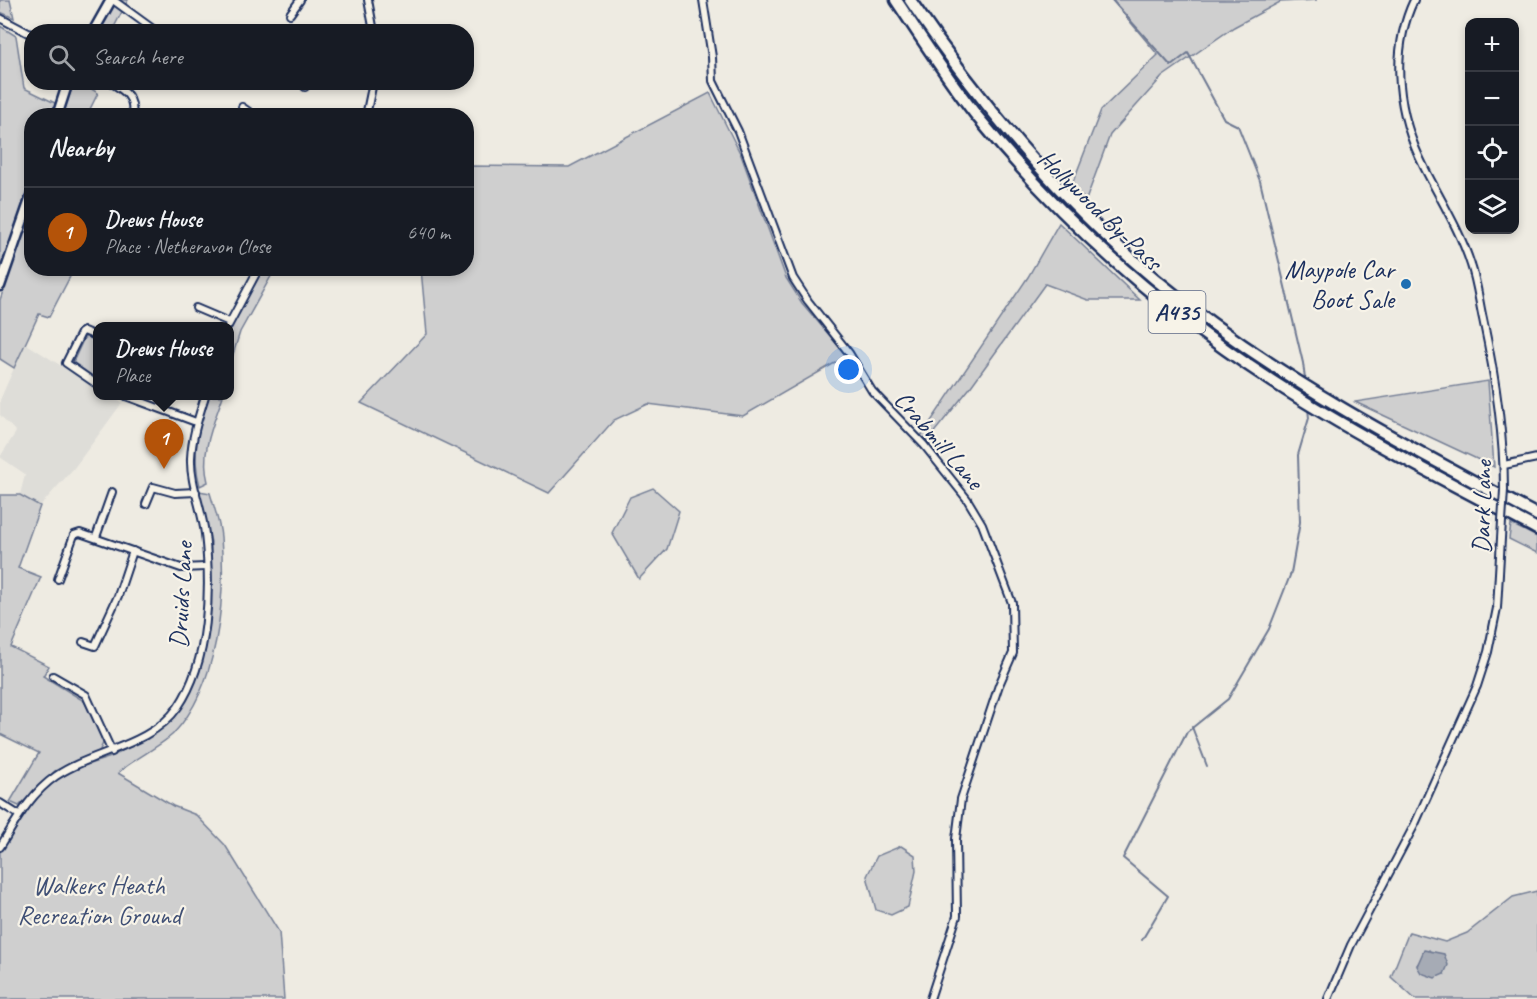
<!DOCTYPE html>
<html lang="en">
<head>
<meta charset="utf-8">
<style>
  body { margin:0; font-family:Caveat,sans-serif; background:#242831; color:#f1f3f6 }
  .controls { position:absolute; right:18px; top:18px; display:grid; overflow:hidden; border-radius:12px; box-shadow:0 3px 9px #0003 }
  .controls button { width:54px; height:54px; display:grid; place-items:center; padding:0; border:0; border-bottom:2px solid #363941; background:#171b24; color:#f1f3f6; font:30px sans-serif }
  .you { position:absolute; left:849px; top:370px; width:21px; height:21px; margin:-15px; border:4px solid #fff; border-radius:50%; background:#1a73e8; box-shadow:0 0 0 9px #1a73e833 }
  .badge { display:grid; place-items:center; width:39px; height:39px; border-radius:50%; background:#b45309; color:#fff; font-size:20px; font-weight:700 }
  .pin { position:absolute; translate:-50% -50px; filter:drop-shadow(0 2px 3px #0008) }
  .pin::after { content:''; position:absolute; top:32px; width:21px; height:18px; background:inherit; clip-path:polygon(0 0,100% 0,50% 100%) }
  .popup { position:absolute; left:93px; top:322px; width:141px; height:78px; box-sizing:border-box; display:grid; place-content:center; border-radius:12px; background:#171b24; filter:drop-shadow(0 2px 4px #0005); font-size:20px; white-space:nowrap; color:#9ea1a6 }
  .popup b { font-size:22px; color:#f1f3f6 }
  .popup::after { content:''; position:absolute; left:50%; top:100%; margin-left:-12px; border:12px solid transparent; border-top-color:#171b24 }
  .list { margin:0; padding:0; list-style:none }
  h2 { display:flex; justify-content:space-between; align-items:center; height:78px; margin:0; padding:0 24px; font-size:26px }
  h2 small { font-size:20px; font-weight:400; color:#9ea1a6 }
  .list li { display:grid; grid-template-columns:39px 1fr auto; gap:18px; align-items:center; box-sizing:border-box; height:90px; padding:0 24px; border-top:2px solid #363941 }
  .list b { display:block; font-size:22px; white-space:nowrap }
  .list p { margin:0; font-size:20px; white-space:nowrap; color:#9ea1a6 }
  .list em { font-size:20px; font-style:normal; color:#9ea1a6 }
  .icon { flex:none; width:33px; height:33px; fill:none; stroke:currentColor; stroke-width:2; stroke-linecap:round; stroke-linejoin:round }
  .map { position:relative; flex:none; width:1537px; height:999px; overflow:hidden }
  .search { position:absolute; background:#171b24; box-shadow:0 3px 9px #0003; left:24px; top:24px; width:450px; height:66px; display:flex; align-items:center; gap:15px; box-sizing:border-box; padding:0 21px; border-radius:24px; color:#9ea1a6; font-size:22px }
  .panel { position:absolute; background:#171b24; box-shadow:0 3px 9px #0003; left:24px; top:108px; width:450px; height:168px; border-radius:24px }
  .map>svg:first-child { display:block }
  .built { fill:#deddd8 }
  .green { fill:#cfcfcf; stroke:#757f96; stroke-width:1.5; fill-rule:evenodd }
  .water { fill:#a6abb5; stroke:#6e7992; stroke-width:1.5 }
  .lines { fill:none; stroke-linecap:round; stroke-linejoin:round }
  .stream { stroke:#6e7992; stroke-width:2 }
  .minor-casing { stroke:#1b2f5e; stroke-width:10 }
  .tertiary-casing { stroke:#1b2f5e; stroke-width:13 }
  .trunk-casing { stroke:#1b2f5e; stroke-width:15 }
  .minor { stroke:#f7f3e8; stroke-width:6 }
  .tertiary { stroke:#f7f3e8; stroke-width:8 }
  .trunk { stroke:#f7f3e8; stroke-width:10 }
  .minor-bridge-casing { stroke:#1b2f5e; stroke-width:10; stroke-linecap:butt }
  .minor-bridge { stroke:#f7f3e8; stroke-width:6 }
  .poi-dot { fill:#1f6fb2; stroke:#f7f3e8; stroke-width:2 }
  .labels { text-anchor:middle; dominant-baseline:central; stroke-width:4.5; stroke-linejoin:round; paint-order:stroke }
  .shield { fill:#f7f3e8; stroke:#5d6a87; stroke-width:1.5 }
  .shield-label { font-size:24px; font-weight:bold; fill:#1b2f5e }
  .street-label { font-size:26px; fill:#1b2f5e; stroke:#f7f3e8 }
  .poi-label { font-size:26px; fill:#1b2f5e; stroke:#f7f3e8; text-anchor:end }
  .park-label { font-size:26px; fill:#3f4f75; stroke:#f7f3e8 }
</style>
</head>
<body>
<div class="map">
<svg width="1537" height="999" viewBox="0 0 1537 999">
  <rect width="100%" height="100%" fill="#eeebe2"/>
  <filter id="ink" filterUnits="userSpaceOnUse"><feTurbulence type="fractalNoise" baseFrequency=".0167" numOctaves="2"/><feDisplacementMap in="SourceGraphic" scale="12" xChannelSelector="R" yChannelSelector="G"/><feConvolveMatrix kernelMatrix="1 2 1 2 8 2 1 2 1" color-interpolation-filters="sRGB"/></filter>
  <g filter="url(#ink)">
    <path class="built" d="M25,343L98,389V396H109L122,403L74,468L40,506L20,495L25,474L0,457L16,432L0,415V400Z"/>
    <g class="green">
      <path d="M0,0H10L14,18L0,12Z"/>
      <path d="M117,0H128L112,31L99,32Z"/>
      <path d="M1112,0H1317L1280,2L1234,27L1162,77L1110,135L1086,200L1071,187L1101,110L1158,55Z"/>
      <path d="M0,26L16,36L24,88L57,104L53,115L32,116L31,182L0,273Z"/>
      <path d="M74,83H86L85,85L98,93L87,115H62Z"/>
      <path d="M710,93L741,155L786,278L802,303L847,356L743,416L648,404L614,420L549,493L361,403L427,334L421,269L466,268L467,166L569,167Z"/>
      <path d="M31,205L32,268L74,269L49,317L39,314L14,368L0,359V300Z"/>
      <path d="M1059,223L1140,300H1088L1045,284L969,389L927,441L921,436L1028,277Z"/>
      <path d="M262,269H275L240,332L230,364V330Z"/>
      <path d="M89,336L98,340V380L73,362L84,338Z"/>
      <path d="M1488,381L1494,467L1355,402Z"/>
      <path d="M208,396H223C213,425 200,452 208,482L200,486C191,454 199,426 208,396Z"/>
      <path d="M653,488L679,511L667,549L639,579L612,533L630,497Z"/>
      <path d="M199,491L210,493C214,507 220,523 221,537C226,599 218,686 174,733C163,745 133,759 118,773L173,806L196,815L225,845L279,932L284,999H0V850L22,815L51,783L80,767L111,757L161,729L185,702L193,686L202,659L207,618L211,542Z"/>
      <path d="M0,495H20L40,506L18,568L41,577L11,647L49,666L43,676L84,701L104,741L98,754L55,771L19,806L10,802L39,753L0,734Z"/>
      <path d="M1511,524L1537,537V553L1509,539Z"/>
      <path d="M901,846L915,855L916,871L908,907L891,915L876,910L867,876L877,856Z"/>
      <path d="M1537,891V999H1415L1391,977L1409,932L1445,942L1467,933L1513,897ZM1429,950L1444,974L1417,965Z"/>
    </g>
    <path class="water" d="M1424,950L1444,954L1448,965L1444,974L1435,978L1421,973L1417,966Z"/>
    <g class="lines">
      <g class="stream">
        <path d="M1112,0L1171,66L1188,53L1224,119L1238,126L1260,181L1303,363L1305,379"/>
        <path d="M1192,727L1207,766"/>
        <path d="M1142,940L1168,896L1123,858L1187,732L1228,699L1269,629L1291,573L1300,522L1298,455L1309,418L1308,409"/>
      </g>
      <defs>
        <g id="minor">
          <path d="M113,0L157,32"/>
          <path d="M368,0L374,32"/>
          <path d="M703,0L712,57L713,81L738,131L793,278L808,301L849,353L872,391L924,445L967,499L982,524L1012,603L1013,653L999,685L961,799L956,839L957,916L930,999"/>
          <path d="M1414,0C1389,53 1398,116 1424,167C1440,199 1460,230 1471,265C1477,282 1479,301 1483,319C1495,375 1504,432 1504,490"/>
          <path d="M290,14L300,0"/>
          <path d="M0,18L32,35"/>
          <path d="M110,82C125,91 135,97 132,116"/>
          <path d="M305,87L308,82"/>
          <path d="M242,107L255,116"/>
          <path d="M366,116L373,82"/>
          <path d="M196,308L229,322"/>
          <path d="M228,326L259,268"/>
          <path d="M98,337L84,331L81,333L66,363L98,385"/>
          <path d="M126,396L196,422"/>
          <path d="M1504,465L1537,458"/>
          <path d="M146,504L153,487L175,493L196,492"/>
          <path d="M96,537L112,492"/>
          <path d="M58,579L74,535L80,533L181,568L206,567"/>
          <path d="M83,642L95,646L118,596L133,551"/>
          <path d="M53,676L86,695L112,752"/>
          <path d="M0,803L19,815"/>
          <path d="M0,847C16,821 30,794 56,776C92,751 150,747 178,707C210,660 211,588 205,534C202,509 190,483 191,458C192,436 199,416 205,396"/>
          <path d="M1328,999L1351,945L1415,824L1477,686L1488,652L1497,608L1502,521"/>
        </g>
        <g id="tertiary">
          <path d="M93,32L111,0"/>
          <path d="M57,116L68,82"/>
          <path d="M0,286L32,194"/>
        </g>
        <g id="trunk">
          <path d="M896,0C922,39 947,78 976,115C1059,218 1161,309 1272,381C1357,436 1448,482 1537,529"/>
          <path d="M910,0C980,103 1059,199 1155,279C1271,375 1404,445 1537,515"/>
        </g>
      </defs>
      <use href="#minor" class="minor-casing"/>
      <use href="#tertiary" class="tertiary-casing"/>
      <use href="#trunk" class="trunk-casing"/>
      <use href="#minor" class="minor"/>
      <use href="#tertiary" class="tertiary"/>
      <use href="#trunk" class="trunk"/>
      <defs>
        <path id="minor-bridge" d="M1502,521L1504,490"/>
      </defs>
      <use href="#minor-bridge" class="minor-bridge-casing"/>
      <use href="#minor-bridge" class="minor-bridge"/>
    </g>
  </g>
  <circle class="poi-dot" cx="1406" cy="284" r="6"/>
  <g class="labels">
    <rect class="shield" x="1148.5" y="291" width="57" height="42" rx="4.5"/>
    <g class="shield-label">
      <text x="1177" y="312">A435</text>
    </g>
    <g class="street-label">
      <text transform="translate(1100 210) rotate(44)">Hollywood By-Pass</text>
      <text transform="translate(939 440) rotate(49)">Crabmill Lane</text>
      <text transform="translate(1482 507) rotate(-89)">Dark Lane</text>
      <text transform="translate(181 595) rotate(-87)">Druids Lane</text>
    </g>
    <g class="poi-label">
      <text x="1394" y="269">Maypole Car<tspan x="1394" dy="30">Boot Sale</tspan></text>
    </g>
    <g class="park-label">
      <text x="99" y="885">Walkers Heath<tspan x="99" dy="30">Recreation Ground</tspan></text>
    </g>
  </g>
</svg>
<div class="controls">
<button>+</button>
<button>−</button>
<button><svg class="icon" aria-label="locate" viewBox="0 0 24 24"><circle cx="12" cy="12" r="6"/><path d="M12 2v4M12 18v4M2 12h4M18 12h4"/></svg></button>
<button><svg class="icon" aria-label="layers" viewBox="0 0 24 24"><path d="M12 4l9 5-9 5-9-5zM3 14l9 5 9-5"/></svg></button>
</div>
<div class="you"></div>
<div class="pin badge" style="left:164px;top:469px">1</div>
<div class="popup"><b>Drews House</b>Place</div>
<div class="search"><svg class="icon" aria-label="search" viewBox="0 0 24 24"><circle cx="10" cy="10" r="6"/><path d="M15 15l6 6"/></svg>Search here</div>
<section class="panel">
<h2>Nearby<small></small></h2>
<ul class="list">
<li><span class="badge">1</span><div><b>Drews House</b><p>Place · Netheravon Close</p></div><em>640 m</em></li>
</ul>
</section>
</div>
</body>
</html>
